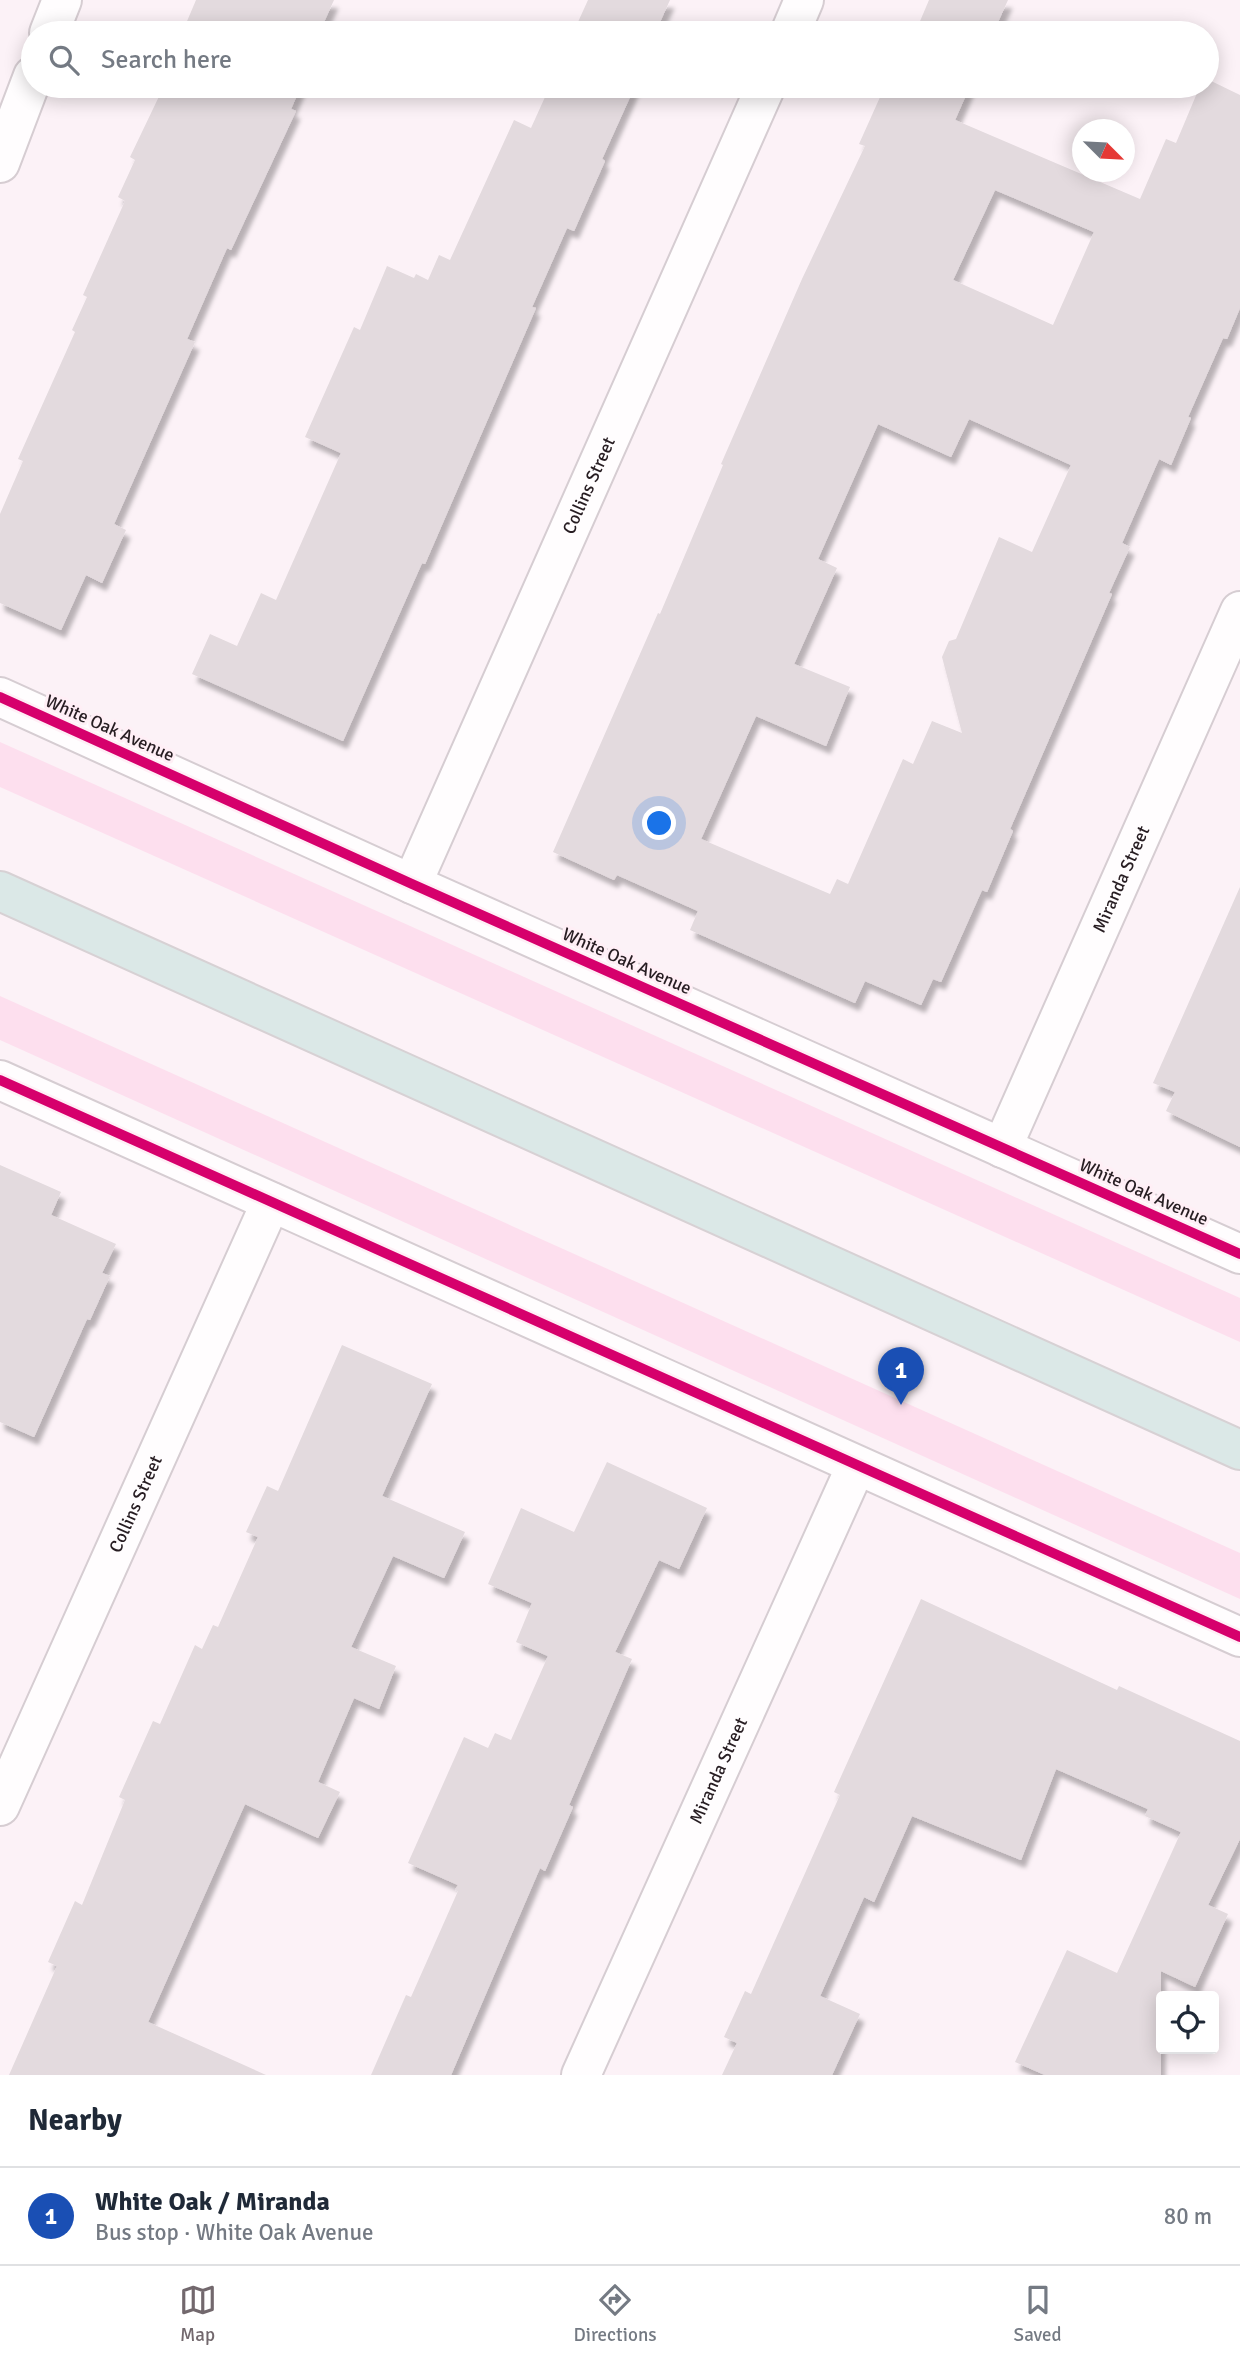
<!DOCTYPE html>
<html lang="en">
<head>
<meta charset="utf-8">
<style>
  body { margin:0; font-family:Signika,sans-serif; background:#f2f2f3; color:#1f2937 }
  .controls { position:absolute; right:21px; bottom:21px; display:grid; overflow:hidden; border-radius:7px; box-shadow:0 4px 18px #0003 }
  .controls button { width:63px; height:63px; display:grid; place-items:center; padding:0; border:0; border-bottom:2px solid #e0e1e3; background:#fff; color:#1f2937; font:35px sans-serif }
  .compass { position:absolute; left:1072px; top:119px; width:63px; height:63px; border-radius:50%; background:#fff; box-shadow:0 4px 18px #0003; rotate:114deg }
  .you { position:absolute; left:660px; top:824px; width:24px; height:24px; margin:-18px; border:5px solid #fff; border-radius:50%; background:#1a73e8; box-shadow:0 0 0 10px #1a73e833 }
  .badge { display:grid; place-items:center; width:46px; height:46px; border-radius:50%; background:#72686d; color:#fff; font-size:23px; font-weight:700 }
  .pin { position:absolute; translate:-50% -58px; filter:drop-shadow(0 2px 4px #0008) }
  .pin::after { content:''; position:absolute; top:37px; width:24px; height:21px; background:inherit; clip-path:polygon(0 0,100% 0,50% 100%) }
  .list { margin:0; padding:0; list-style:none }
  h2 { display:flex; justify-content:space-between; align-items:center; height:91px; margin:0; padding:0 28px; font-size:30px }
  h2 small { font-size:23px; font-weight:400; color:#747a83 }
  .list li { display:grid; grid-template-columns:46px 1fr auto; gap:21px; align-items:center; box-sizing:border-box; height:98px; padding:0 28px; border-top:2px solid #e0e1e3 }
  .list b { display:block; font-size:26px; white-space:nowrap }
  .list p { margin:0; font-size:23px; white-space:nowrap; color:#747a83 }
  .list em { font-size:23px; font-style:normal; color:#747a83 }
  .icon { flex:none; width:38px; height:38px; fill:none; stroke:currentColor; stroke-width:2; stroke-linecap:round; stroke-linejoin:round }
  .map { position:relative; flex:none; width:1240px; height:2075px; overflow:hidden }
  .search { position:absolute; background:#fff; box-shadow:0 4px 18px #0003; left:21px; right:21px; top:21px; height:77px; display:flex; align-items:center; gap:18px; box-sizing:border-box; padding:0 24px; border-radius:38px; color:#747a83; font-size:26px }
  .sheet { height:189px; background:#fff }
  nav { display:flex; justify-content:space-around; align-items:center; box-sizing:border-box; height:98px; border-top:2px solid #e0e1e3; background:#fff; font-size:19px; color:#747a83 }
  nav a { display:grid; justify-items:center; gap:4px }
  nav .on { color:#72686d }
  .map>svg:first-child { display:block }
  .green { fill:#fddfee }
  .building { fill:#e3dade; fill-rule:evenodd; filter:url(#shadow) }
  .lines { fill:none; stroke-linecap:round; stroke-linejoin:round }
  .minor-casing { stroke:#d6cdd2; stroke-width:42 }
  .primary-casing { stroke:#d7d1d4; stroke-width:42 }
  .minor { stroke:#fffdfe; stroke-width:38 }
  .primary { stroke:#dbe8e7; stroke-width:38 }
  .cycleway-casing { stroke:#ffeff6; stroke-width:15 }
  .cycleway { stroke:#d6006c; stroke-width:10 }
  .labels { text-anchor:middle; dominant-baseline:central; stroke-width:6; stroke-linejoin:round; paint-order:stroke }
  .street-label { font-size:18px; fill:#271d22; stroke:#ffeff6 }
</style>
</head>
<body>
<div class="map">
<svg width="1240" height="2075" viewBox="0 0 1240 2075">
  <defs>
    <filter id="shadow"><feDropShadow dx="4.5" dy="8" stdDeviation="2" flood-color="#0004"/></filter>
  </defs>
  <rect width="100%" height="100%" fill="#fcf2f7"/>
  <g class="green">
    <path d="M0,742L1240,1298V1342L0,787Z"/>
    <path d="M0,996L1240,1553V1599L0,1040Z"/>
  </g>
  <g class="building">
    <path d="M196,0H334L319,33H182Z"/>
    <path d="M588,0H670L655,33H573Z"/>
    <path d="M929,0H1008L993,33H915Z"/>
    <path d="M1207,79L1240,95V308L1227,339L1223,338L1188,417L1191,418L1171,465L1159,459L1122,543L1130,547L1109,593L1112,594L1010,829L1013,831L987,892L982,890L941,982L933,979L921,1005L865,981L855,1003L690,930L698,911L617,875L614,880L553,852L658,613L660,614L723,465L721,464L802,279L865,146L859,144L885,86H970L955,120L1140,199L1166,139L1176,143L1200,86H1207ZM995,190L1094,232L1053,325L953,280ZM969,419L1071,465L1032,552L999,537L956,639L949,641L942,657L962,733L932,721L913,764L903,759L848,884L837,879L830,894L701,839L756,716L826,746L850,687L794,664L837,568L818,559L878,424L951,457Z"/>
    <path d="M164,86H301L291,109L296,111L231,250L227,248L187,339L195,342L114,524L126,530L102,583L86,575L61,630L0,603V514L23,461L18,459L75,332L72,330L87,297L83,295L125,201L118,197L135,160L130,157Z"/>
    <path d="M550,86H635L602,159L605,161L574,231L567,228L532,307L536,308L425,564L422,563L343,741L192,674L210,634L237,646L261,593L276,600L341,453L305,437L354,327L360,330L387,266L414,278L416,274L428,280L439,255L450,260L514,120L531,128Z"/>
    <path d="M1240,887V1147L1166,1111L1175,1092L1153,1083Z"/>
    <path d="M0,1165L61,1192L51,1215L116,1244L102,1273L110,1276L90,1320L87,1319L34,1437L0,1422Z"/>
    <path d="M342,1345L432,1384L382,1496L465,1532L444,1578L393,1556L351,1647L396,1666L379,1709L354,1698L318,1782L340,1792L318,1838L245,1804L148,2022L266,2075H9L57,1966L48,1962L75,1901L82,1905L125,1800L119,1797L153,1721L160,1724L195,1645L202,1649L213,1625L218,1627L258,1537L246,1532L267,1486L278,1491Z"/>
    <path d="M607,1462L707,1508L679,1569L659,1560L615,1652L632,1659L569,1805L573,1807L545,1871L540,1868L451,2075H371L406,1995L411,1997L458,1891L455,1890L458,1885L408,1863L464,1737L488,1748L495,1733L511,1740L548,1656L516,1642L532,1603L488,1584L521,1508L574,1532Z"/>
    <path d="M921,1599L1117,1690L1119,1686L1240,1741V1839L1208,1905L1228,1914L1195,1987L1161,1971V2075H1045L1015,2062L1067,1950L1117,1973L1181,1832L1145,1816L1148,1809L1056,1769L1021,1860L912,1816L874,1902L864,1897L820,1996L860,2014L832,2075H722L737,2043L724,2037L745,1991L751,1994L840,1795L834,1792Z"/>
  </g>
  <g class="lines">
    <defs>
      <g id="minor">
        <path d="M49,33L62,0"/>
        <path d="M790,33L804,0"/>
        <path d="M0,163L33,76"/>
        <path d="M0,697L412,884L1240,1254"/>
        <path id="s1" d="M412,884L766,86"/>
        <path d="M0,1080L1240,1637"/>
        <path id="s2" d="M1002,1148L1240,611"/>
        <path id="s3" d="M0,1806L271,1202"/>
        <path id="s4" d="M581,2075L856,1466"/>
      </g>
      <path id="primary" d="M0,891L1240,1450"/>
    </defs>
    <use href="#minor" class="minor-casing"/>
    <use href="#primary" class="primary-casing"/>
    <use href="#minor" class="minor"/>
    <use href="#primary" class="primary"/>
    <defs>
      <g id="cycleway">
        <path d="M0,697L412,884L1240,1254"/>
        <path d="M0,1080L1240,1637"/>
      </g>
    </defs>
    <use href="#cycleway" class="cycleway-casing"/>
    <use href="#cycleway" class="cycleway"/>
  </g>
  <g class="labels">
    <g class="street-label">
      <text stroke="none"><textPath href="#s1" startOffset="436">Collins Street</textPath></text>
      <text transform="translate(110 728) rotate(24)">White Oak Avenue</text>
      <text stroke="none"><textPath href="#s2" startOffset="294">Miranda Street</textPath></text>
      <text transform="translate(627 961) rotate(24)">White Oak Avenue</text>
      <text transform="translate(1144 1192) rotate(24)">White Oak Avenue</text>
      <text stroke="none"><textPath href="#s3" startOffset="331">Collins Street</textPath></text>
      <text stroke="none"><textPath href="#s4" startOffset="334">Miranda Street</textPath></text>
    </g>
  </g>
</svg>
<div class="controls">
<button><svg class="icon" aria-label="locate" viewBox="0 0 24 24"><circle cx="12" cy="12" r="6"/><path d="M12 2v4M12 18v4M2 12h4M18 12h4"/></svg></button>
</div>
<svg class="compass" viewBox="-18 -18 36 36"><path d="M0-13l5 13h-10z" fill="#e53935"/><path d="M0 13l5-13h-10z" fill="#747a83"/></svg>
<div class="you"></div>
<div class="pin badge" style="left:901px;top:1405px;background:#1a4fb4">1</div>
<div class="search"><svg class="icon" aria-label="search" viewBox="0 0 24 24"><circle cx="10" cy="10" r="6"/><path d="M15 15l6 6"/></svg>Search here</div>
</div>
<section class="sheet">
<h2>Nearby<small></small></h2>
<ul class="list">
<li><span class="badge" style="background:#1a4fb4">1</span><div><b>White Oak / Miranda</b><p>Bus stop · White Oak Avenue</p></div><em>80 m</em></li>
</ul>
</section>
<nav>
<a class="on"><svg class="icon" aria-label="map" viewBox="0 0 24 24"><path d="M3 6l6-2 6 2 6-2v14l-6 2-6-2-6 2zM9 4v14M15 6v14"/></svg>Map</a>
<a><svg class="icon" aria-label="directions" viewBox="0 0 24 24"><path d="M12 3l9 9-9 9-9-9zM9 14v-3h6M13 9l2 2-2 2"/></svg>Directions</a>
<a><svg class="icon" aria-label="saved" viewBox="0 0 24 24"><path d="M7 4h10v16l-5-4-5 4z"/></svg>Saved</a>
</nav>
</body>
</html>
